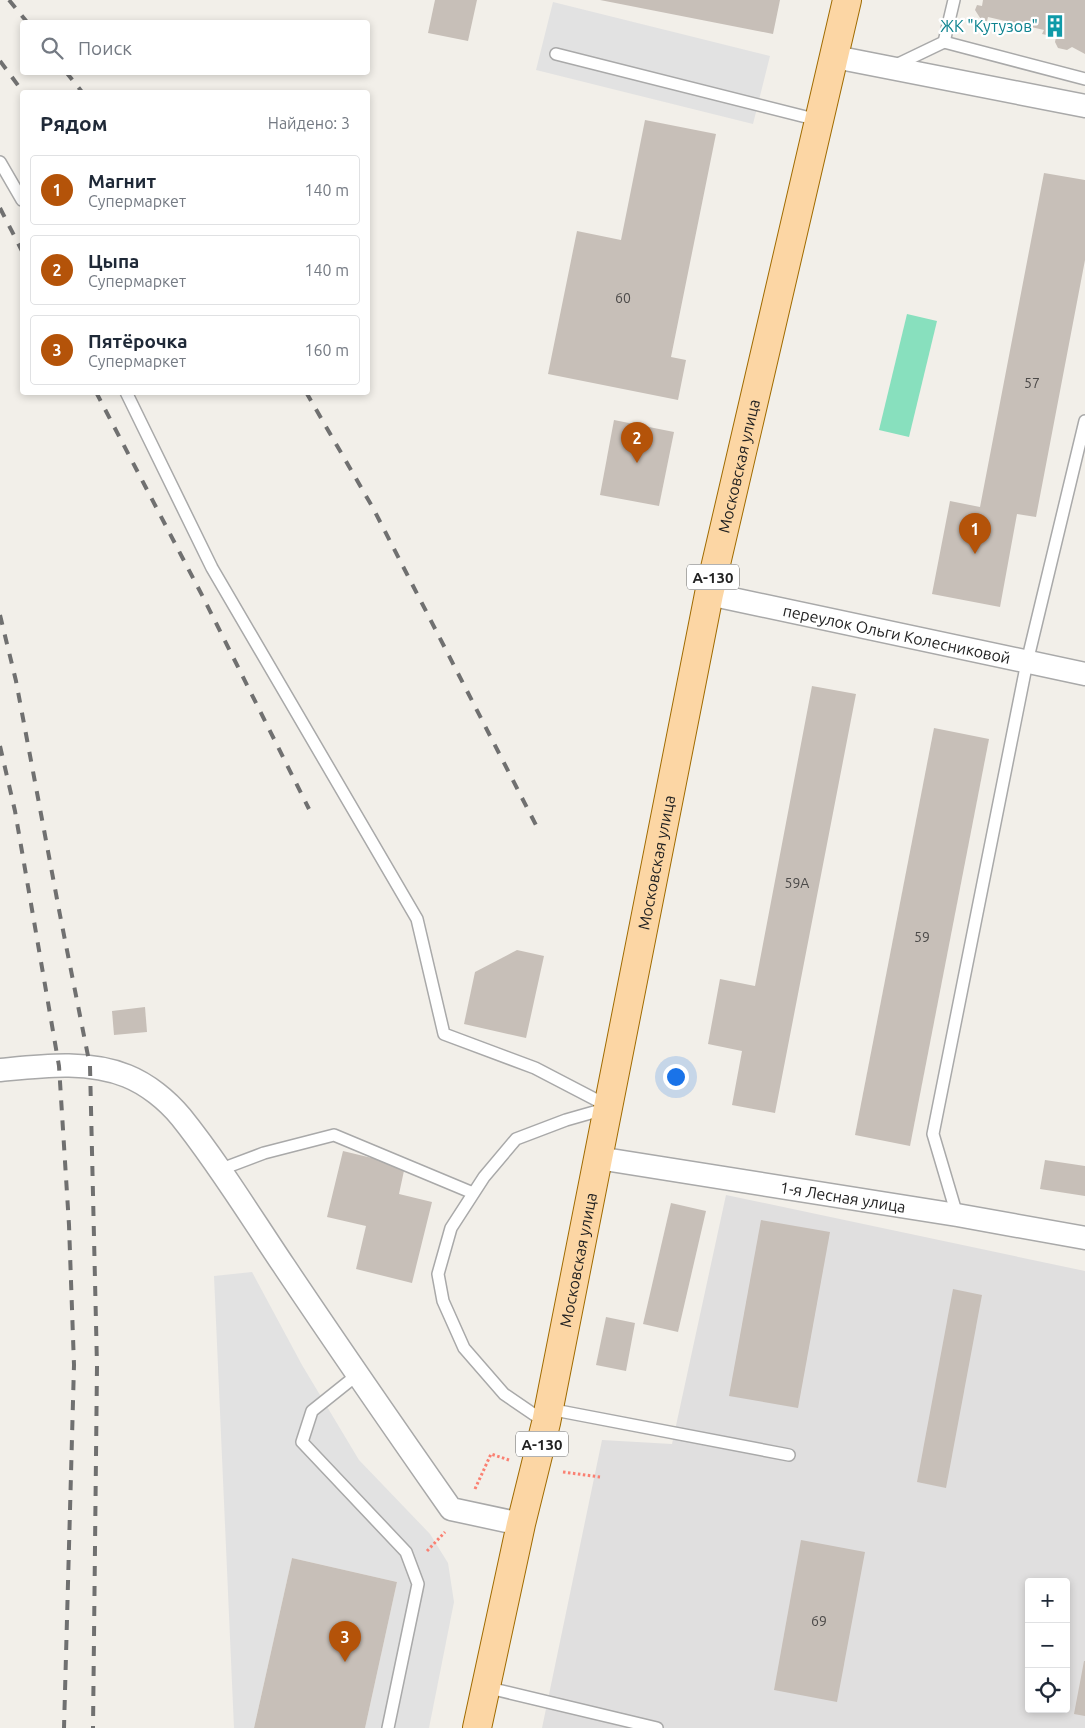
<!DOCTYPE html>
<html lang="ru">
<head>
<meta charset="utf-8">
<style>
  body { margin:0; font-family:Ubuntu,sans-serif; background:#f2f2f3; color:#1f2937 }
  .controls { position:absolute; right:15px; bottom:15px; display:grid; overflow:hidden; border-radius:5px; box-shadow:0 2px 8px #0003 }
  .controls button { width:45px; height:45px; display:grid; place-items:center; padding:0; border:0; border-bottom:1px solid #e0e1e3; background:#fff; color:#1f2937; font:25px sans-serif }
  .you { position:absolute; left:675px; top:1076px; width:18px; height:18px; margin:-12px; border:4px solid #fff; border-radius:50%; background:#1a73e8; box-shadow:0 0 0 8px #1a73e833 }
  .badge { display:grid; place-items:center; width:32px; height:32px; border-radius:50%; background:#b45309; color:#fff; font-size:16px; font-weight:700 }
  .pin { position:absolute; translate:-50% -41px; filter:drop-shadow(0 1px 2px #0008) }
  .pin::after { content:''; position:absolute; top:26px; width:18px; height:15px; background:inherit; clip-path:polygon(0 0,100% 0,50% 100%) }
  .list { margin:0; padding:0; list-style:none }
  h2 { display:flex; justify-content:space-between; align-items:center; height:65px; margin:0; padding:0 20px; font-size:21px }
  h2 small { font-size:16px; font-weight:400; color:#747a83 }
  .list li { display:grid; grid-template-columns:32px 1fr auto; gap:15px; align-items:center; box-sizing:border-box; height:70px; margin:0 10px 10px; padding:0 10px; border:1px solid #e0e1e3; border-radius:5px }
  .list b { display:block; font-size:19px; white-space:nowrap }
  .list p { margin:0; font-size:16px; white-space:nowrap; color:#747a83 }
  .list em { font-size:16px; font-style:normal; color:#747a83 }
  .icon { flex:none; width:28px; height:28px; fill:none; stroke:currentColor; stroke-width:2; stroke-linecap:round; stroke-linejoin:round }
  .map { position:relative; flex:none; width:1085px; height:1728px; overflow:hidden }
  .search { position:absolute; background:#fff; box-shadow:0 2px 8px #0003; left:20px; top:20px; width:350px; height:55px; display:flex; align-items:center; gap:12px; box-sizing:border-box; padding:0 18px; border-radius:5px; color:#747a83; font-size:19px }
  .panel { position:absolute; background:#fff; box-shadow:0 2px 8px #0003; left:20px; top:90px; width:350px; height:305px; border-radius:5px }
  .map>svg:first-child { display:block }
  .residential { fill:#e0dfdf; fill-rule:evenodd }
  .pitch { fill:#88e0be }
  .parking { fill:#e2e2e2 }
  .building { fill:#c7bfb8 }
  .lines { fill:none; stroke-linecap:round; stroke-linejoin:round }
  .lane-casing { stroke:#a9a9a9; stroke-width:14 }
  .street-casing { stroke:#a9a9a9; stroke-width:25 }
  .primary-casing { stroke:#a06b00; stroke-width:30 }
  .path { stroke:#fa8072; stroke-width:3; stroke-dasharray:2.5 2.5; stroke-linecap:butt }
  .lane { stroke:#fff; stroke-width:11 }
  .street { stroke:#fff; stroke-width:22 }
  .primary { stroke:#fcd6a4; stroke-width:28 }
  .rail { stroke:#707070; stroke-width:4; stroke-dasharray:10 10; stroke-linecap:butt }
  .labels { text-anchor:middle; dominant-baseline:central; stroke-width:4.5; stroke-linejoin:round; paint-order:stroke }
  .number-label { font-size:14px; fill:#4b4948 }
  .shield { fill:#fff; stroke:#646464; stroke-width:1 }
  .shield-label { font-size:15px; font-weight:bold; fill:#222 }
  .culture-label { font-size:16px; fill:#0d838f; stroke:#fff; text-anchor:end }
  .street-label { font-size:16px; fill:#222; stroke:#fff }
</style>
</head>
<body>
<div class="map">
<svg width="1085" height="1728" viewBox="0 0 1085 1728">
  <rect width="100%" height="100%" fill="#f2efe9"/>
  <path class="residential" d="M726,1195L1085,1271V1728H542L602,1440L672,1444ZM1029,1582H1066V1709H1029Z"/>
  <path class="pitch" d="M907,314L937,321L909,437L879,430Z"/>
  <g class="parking">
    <path d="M553,2L770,56L753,124L536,70Z"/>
    <path d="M252,1272L302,1365L359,1460L430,1534L448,1563L454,1602L429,1728H365L397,1582L292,1558L254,1728H234L214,1276Z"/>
  </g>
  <g class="building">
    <path d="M435,0H477L468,41L428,33Z"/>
    <path d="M600,0H780L773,34Z"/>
    <path d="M983,0H1085V54L1072,47L1067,50L1058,48L1055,42L1056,37L1042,34L1044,30L988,17L987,21H982L975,10L977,5L982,6Z"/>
    <path d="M645,120L716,134L671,357L686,360L678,400L548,374L577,231L621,240Z"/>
    <path d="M1044,173L1085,180V260L1036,517L1017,514L1000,607L932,594L950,501L980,507Z"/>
    <path d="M614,420L674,432L659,506L600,495Z"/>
    <path d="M812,686L856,694L775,1113L732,1105L742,1051L708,1044L720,979L755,986Z"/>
    <path d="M934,728L989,739L910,1146L855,1135Z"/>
    <path d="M517,950L544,956L526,1038L464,1024L475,972Z"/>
    <path d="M145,1007L147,1032L114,1035L112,1011Z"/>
    <path d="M343,1151L405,1166L399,1194L432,1202L412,1283L356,1269L366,1226L327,1217Z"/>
    <path d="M1045,1160L1085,1166V1196L1040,1189Z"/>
    <path d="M671,1203L706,1211L678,1332L643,1324Z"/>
    <path d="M761,1220L830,1232L798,1408L729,1396Z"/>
    <path d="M953,1289L982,1295L946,1488L917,1482Z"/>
    <path d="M606,1317L635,1323L626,1371L596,1365Z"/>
    <path d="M801,1540L865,1552L837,1702L774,1690Z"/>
    <path d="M292,1558L397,1582L365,1728H254Z"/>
    <path d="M1084,1661H1085V1716L1074,1714Z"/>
  </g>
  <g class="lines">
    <defs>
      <g id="lane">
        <path d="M944,42L1085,79"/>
        <path d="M556,54L818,120"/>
        <path d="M894,66L944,42L954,0"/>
        <path d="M0,162L22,200"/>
        <path d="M126,392L212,568L417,919L444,1034L535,1068L608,1106"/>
        <path d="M219,1170L264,1153L334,1135L473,1193"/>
        <path d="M957,1215L933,1134L1027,662L1085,421"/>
        <path d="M357,1375L312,1411L302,1442L406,1552L418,1584L388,1728"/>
        <path d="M549,1409L789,1455"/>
        <path d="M545,1422L504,1394L464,1348L443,1301L438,1274L451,1228L484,1177L516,1139L566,1120L608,1108"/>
        <path d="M485,1687L657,1728"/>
      </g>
      <g id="street">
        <path d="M835,57L1085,106"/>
        <path id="s1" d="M709,594L1085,674"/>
        <path d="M0,1070C42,1066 87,1060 127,1076C147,1084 167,1100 181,1117C218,1163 251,1217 284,1266C339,1348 395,1429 451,1509L521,1524"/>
        <path id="s2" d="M598,1158L957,1215L1085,1238"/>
      </g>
      <g id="primary">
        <path id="s3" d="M477,1728L521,1524L546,1423L709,594L847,0"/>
      </g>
    </defs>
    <use href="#lane" class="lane-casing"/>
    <use href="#street" class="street-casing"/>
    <use href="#primary" class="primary-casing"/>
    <g class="path">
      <path d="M563,1472L600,1477"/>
      <path d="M475,1489L491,1454L509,1460"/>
      <path d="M427,1551L445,1532"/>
    </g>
    <use href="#lane" class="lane"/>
    <use href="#street" class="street"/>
    <use href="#primary" class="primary"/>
    <g class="rail">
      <path d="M9,0L27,22"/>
      <path d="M0,61L23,92"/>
      <path d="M66,72L82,92"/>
      <path d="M0,208L22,251"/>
      <path d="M96,392L204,599L309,809"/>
      <path d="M306,392L373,508L539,831"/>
      <path d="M0,615L16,681L60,915L90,1066L97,1366L93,1728"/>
      <path d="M0,746L15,811L59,1066L69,1225L74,1365L64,1728"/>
    </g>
  </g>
  <defs>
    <symbol id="building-bare" viewBox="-9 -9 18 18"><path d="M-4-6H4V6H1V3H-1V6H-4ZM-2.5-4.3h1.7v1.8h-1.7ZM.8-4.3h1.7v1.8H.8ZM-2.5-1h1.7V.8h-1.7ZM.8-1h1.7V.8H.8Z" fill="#0f9aa8" stroke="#fff" stroke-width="2.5" paint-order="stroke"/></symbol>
  </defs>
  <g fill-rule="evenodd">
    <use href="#building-bare" x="1039" y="10" width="32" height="32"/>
  </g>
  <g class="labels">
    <g class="number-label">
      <text x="623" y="298">60</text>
      <text x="1032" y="383">57</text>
      <text x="797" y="883">59А</text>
      <text x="922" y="937">59</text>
      <text x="819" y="1621">69</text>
    </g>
    <g class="shield">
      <rect x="687" y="564.5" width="52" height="25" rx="4"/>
      <rect x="516" y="1431.5" width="52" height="25" rx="4"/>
    </g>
    <g class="shield-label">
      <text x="713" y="577">А-130</text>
      <text x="542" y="1444">А-130</text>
    </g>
    <g class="culture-label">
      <text x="1038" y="26">ЖК "Кутузов"</text>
    </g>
    <g class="street-label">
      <text stroke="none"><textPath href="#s3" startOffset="1289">Московская улица</textPath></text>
      <text stroke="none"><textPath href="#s1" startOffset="192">переулок Ольги Колесниковой</textPath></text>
      <text stroke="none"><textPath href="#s3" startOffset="884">Московская улица</textPath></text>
      <text stroke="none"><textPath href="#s2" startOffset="248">1-я Лесная улица</textPath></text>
      <text stroke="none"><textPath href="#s3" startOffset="479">Московская улица</textPath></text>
    </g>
  </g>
</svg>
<div class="controls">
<button>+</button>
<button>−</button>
<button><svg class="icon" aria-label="locate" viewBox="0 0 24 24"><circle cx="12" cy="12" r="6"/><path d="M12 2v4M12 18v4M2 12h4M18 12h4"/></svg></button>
</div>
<div class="you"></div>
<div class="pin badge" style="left:975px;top:554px">1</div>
<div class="pin badge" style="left:637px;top:463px">2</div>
<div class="pin badge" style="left:345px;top:1662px">3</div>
<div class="search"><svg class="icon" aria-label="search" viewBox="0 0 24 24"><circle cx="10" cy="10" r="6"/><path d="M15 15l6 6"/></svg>Поиск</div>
<section class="panel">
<h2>Рядом<small>Найдено: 3</small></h2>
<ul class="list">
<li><span class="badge">1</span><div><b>Магнит</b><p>Супермаркет</p></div><em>140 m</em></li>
<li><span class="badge">2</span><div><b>Цыпа</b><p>Супермаркет</p></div><em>140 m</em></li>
<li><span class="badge">3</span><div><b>Пятёрочка</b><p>Супермаркет</p></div><em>160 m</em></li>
</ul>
</section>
</div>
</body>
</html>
